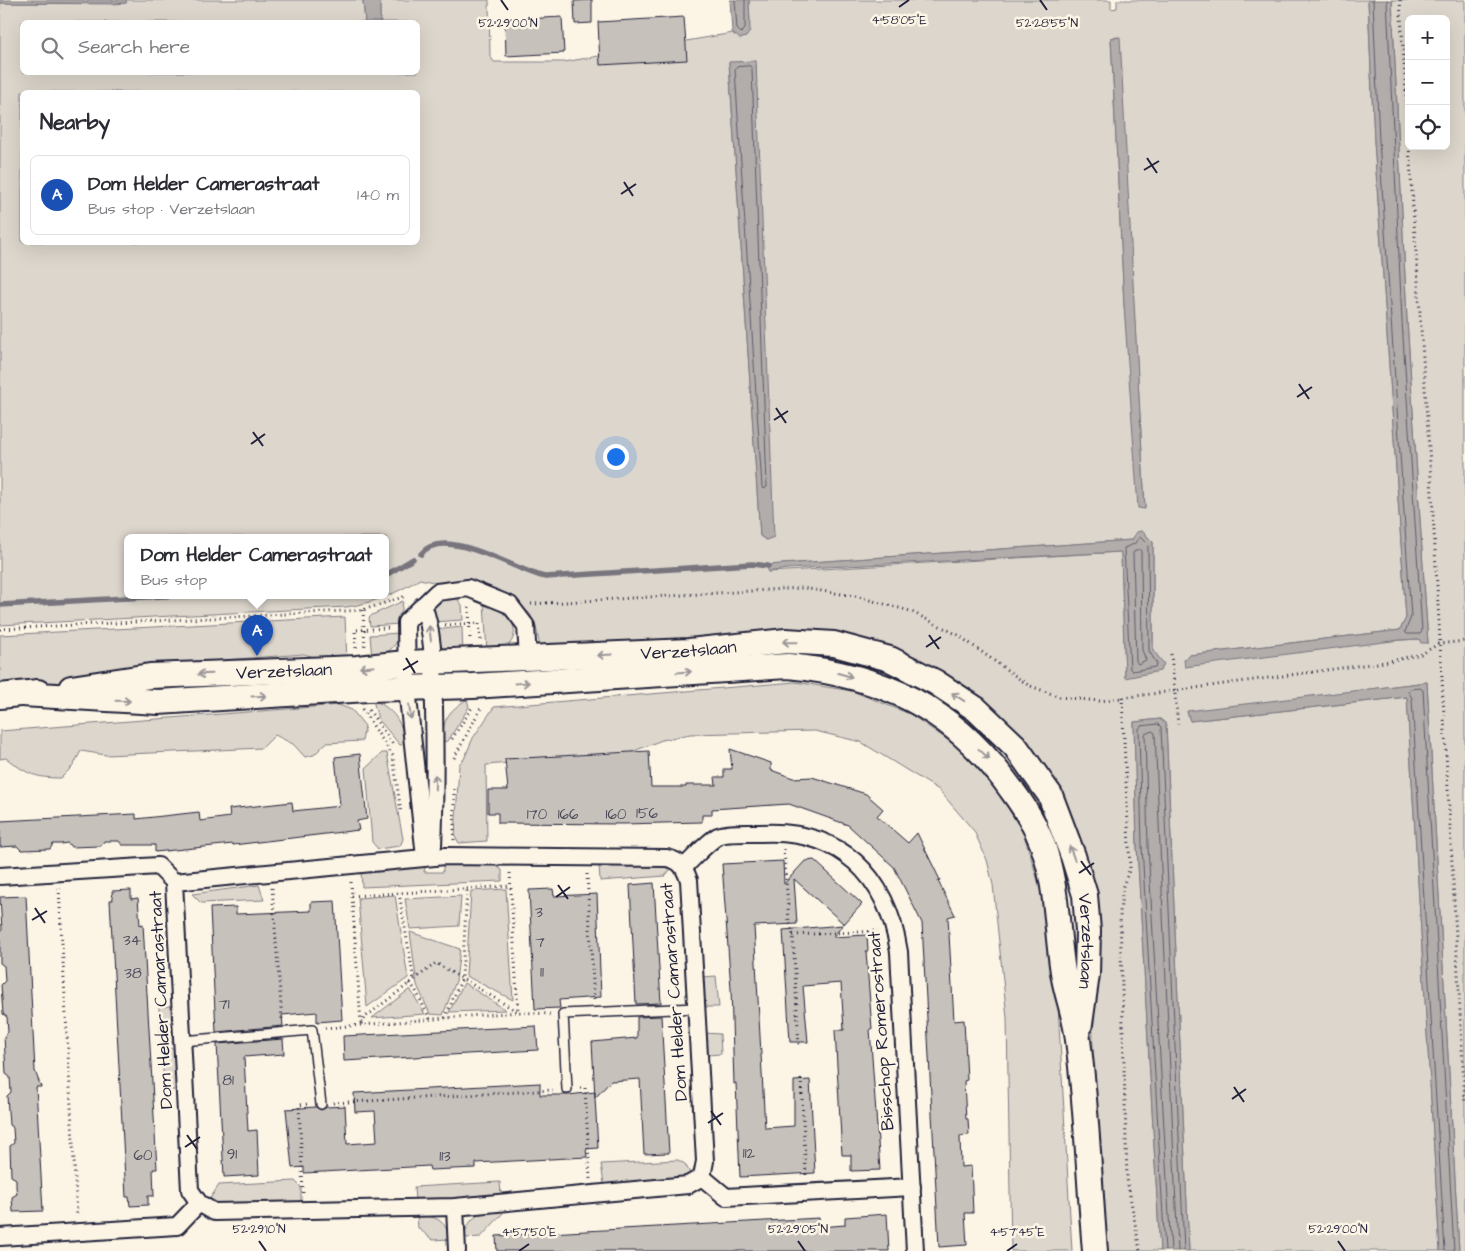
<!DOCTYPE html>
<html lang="en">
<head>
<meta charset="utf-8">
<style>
  body { margin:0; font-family:"Architects Daughter",sans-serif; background:#f2f2f3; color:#2b2b33 }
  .controls { position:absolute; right:15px; top:15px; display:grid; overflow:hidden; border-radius:8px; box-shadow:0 5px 20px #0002 }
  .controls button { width:45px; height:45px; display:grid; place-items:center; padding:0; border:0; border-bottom:1px solid #e1e1e2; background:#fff; color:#2b2b33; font:25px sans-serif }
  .you { position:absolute; left:615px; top:456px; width:18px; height:18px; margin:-12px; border:4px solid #fff; border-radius:50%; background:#1a73e8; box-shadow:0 0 0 8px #1a73e833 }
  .badge { display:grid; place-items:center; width:32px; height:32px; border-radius:50%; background:#111827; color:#fff; font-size:16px; font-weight:700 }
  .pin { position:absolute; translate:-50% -41px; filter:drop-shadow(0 1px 2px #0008) }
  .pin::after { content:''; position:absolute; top:26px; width:18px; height:15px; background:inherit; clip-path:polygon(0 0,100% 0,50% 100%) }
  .popup { position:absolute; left:124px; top:534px; width:265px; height:65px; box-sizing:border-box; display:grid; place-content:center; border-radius:8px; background:#fff; filter:drop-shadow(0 1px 4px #0005); font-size:16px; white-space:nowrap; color:#7c7c81 }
  .popup b { font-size:19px; color:#2b2b33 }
  .popup::after { content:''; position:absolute; left:50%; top:100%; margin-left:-10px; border:10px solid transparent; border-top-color:#fff }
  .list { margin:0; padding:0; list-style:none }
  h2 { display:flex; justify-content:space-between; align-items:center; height:65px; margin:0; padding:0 20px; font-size:21px }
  h2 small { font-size:16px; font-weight:400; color:#7c7c81 }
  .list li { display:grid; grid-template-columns:32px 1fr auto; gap:15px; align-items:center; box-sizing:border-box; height:80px; margin:0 10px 10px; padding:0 10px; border:1px solid #e1e1e2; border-radius:8px }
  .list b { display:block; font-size:19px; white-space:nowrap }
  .list p { margin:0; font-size:16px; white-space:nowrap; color:#7c7c81 }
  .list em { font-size:16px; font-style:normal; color:#7c7c81 }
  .icon { flex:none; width:28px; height:28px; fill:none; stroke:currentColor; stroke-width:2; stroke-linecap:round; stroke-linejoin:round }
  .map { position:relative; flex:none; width:1465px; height:1251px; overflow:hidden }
  .search { position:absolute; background:#fff; box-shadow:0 5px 20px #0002; left:20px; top:20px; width:400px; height:55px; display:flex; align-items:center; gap:12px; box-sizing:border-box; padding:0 18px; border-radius:8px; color:#7c7c81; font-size:19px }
  .panel { position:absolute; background:#fff; box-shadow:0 5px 20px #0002; left:20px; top:90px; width:400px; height:155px; border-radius:8px }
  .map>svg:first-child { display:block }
  .green { fill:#dcd6cc; stroke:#7f7c84; fill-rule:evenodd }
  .water { fill:#b2adab; stroke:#78757e }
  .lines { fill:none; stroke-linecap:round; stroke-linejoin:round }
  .shore { stroke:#5c5a68; stroke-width:1 }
  .stream { stroke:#78757e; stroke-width:5.5 }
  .building { fill:#c6c1bb; stroke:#22223b }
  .service-casing { stroke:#22223b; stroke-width:12 }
  .minor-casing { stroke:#22223b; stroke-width:20 }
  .secondary-casing { stroke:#22223b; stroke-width:28 }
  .path { stroke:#22223b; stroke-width:3; stroke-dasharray:1 4; stroke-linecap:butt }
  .service { stroke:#fcf5e5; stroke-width:9 }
  .minor { stroke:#fcf5e5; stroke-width:16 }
  .secondary { stroke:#fcf5e5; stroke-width:24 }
  .oneway { stroke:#9a9698 }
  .ticks { fill:none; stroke:#22223b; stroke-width:2 }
  .labels { text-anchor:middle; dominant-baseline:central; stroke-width:5; stroke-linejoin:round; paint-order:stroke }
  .number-label { font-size:15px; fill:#4b4a5b }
  .street-label { font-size:18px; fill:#22223b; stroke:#fcf5e5 }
  .ticks-label { font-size:12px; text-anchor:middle; fill:#22223b; stroke:#fcf5e5; stroke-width:5; stroke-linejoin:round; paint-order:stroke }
</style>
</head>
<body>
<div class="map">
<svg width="1465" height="1251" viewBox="0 0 1465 1251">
  <rect width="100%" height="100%" fill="#fcf5e5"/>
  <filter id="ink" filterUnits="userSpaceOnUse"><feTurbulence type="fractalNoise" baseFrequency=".02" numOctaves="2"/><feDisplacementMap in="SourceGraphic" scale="10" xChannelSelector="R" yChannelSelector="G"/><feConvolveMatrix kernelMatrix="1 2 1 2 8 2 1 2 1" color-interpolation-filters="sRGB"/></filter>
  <g filter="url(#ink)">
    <g class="green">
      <path d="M126,0H363L365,22H22V72H418V22H380V0H489L490,56L494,62H564L733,33L735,36L750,22L749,0H1111V9L1117,8V0H1368L1374,141L1406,618L1400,630L1190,655L1400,640L1420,639L1428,643L1407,320L1392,0H1465V1251H1459L1427,682L1187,712L1190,721L1407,697L1440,1251H1189L1166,724L1160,719L1134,722L1137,846L1160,1251H1108L1103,1234L1094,1125L1091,904L1082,859L987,713L825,641L542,657L536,627L530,614L518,602L420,579C397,593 374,603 346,607L0,625V3L114,4L126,3ZM1409,19H1446V146H1409ZM1119,37L1145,508L1144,509L1124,305L1111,38ZM756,61L766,540L760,536L729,63ZM22,92H418V242H22ZM1136,532L1153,542V650L1125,677L1121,552L768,572L769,565L1132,540ZM128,537H386V595H128Z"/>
      <path d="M456,597L462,605L463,620L432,622C431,604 440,599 456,597Z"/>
      <path d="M403,601L400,624L370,626L369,618L372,615Z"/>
      <path d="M484,603C504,610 528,628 505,649L487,653Z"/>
      <path d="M345,617L347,661L331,662L304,654L211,661L196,670L0,688V635Z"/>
      <path d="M462,627L463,655C443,653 440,647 433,630Z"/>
      <path d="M400,633C396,649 386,654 372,659L370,635Z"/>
      <path d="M795,682L852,691L910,714L958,747L993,782L1024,835L1043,897L1058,1006L1072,1251H1011L1007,1018L993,885L987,860L974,831L939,790L861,742L815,731L690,734L662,740L629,753L486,765L487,841L459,843L455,836L459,764L464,759L473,738L494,707Z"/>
      <path d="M467,699L469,707L448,741L442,742C443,718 448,712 467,699Z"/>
      <path d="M373,700C393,708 403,723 405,744L400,745L378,719Z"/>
      <path d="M339,705L352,710L365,726L362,741L326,743L314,755L305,757L293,744L275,735L262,748L106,755L81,751L73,766L61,778C35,778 27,774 6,758L0,759V731Z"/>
      <path d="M382,753H387L403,839L400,846L378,849L372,842L366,768Z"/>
      <path d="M443,863L494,864L502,870V881L362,887L361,871L426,864L424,872H443Z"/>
      <path d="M599,865H661L671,869L665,876L600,881Z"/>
      <path d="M259,885L264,900L201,903L192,894Z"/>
      <path d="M506,889L513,1000L466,976L471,891Z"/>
      <path d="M395,895L408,978L367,1007L358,898Z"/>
      <path d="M461,896L459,926L410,929L405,899Z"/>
      <path d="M410,932L460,949L456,981L443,1015L430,1014L417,985Z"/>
      <path d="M716,976L719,1007H704L702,977Z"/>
      <path d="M464,983L506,1010L449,1012Z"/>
      <path d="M410,989L425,1014L372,1018Z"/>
      <path d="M173,1006L174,1043L161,1044L159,1007Z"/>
      <path d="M705,1033L720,1034L721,1054L707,1055Z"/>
      <path d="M175,1048L176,1090H164L162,1049Z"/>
      <path d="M678,1160L685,1164L690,1173L683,1177L604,1184L601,1164Z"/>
      <path d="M295,1181L301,1187V1202L215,1203L209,1200L219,1185Z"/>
      <path d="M500,1182L501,1195L415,1201L414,1187Z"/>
      <path d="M503,1210V1213L481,1237L464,1238C469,1214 481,1212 503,1210Z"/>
      <path d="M417,1215C435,1216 447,1220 449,1239L433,1240L418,1228Z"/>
    </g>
    <g class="water">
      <rect x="0" y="0" width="126" height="3"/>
      <path d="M363,0H380V22H365Z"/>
      <path d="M730,0H749L750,31L746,37L740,39L732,32Z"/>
      <path d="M1368,0H1392L1407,320L1428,643H1421L1419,639L1400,640L1185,667L1184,660L1190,655L1400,630L1406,618L1374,141Z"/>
      <path d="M1120,37L1145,509L1138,508L1124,305L1111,38Z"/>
      <path d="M756,61L774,537L766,540L760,536L729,62Z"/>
      <path d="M1142,531L1153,542V650L1164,664L1160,671L1125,678L1121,552L787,569L768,572V565L1132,540L1136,532Z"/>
      <path d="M1427,682L1459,1251H1440L1407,697L1190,721L1187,711Z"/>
      <path d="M1160,719L1166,724L1189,1251H1160L1137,846L1134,722Z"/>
    </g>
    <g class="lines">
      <g class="shore">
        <path d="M735,0L737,29L741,33L745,29V0"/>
        <path d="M1373,0L1379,141L1411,617L1405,632L1407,634H1420L1422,631L1402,321L1387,0"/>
        <path d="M750,66L752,69L767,487L764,489L762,487L735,70L737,67Z"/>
        <path d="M1140,537L1148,545L1149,651L1157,664L1155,667L1132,671L1130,669L1124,548L1134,544Z"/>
        <path d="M1139,549L1141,551L1142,650L1146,660L1138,664L1136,661L1133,553Z"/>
        <path d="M1165,1251L1142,846L1139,729L1141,726L1158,724L1161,727L1184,1251"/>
        <path d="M1171,1251L1148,846L1145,734L1152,731L1155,733L1178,1251"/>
        <path d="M1445,1251L1412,698L1408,691L1410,689L1420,688L1423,690L1454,1251"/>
      </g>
      <g class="stream">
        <path d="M421,554C444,524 516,571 545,577L752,564L768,566"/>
        <path d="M386,575L413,559"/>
        <path d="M0,605L182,595"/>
      </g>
    </g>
    <g class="building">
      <path d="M592,0V23L575,24L574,1Z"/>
      <path d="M562,17L564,53L506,56L505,20Z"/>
      <path d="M684,17L687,60L600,65L598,22Z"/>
      <path d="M730,749L771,763V770L793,778L812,777L866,794L883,809L877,816L908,843L917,833L940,880L938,881L955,915L948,917L954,1021L964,1020L967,1080L964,1081L966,1119H968L969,1135L960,1136L961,1167L971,1166L973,1213H965L967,1245L939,1247L922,923L894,867L848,825L789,804L712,809V815H702V822L624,824L498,823V813H488V790H508L505,759L649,751L651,787H686V785H716L715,777H724V769H732Z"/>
      <path d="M360,754L367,819L357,821L359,830L233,845V844L155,852V845H122L119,841H104L101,846L71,847L68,843L60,844H53L50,849L21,850L17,846L0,847V821L136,814V819L199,812L200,821L230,817L229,809L292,802L293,811L340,806L335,757Z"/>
      <path d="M814,860L862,904L844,924L794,879L797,924L754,926L765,1128L794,1126V1081L810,1080L815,1173L740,1177L736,1083L734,1084L731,989L722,864L783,861L784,884L805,861Z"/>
      <path d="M654,883L661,1003L636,1004L630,885Z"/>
      <path d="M553,889L554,896L597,894L601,997L559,1000L560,1008L535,1009L529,890Z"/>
      <path d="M131,890V899L138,898L140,925L143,924L157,1169H153L154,1196H148V1205L130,1206L129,1197H126L110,900H113L112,891Z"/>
      <path d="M26,896L35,1071L41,1087H36L43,1211L13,1212L12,1197L17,1194L16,1187V1179L11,1176L10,1146L14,1143L13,1128L9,1125L7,1096L11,1092L10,1077L6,1074L4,1036L8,1032L7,1017L3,1014L1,985L5,981L4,966L0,963V932L2,930L0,897Z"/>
      <path d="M335,901L342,1020L317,1022V1012L282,1015L283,1026L216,1032L210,908L236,907V914L311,911V902Z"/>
      <path d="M843,925L833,937L867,935L868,951H866L872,1029H870L880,1170L851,1171V1155H842L835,1030H844L841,983L803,986L808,1042H790L783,930Z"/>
      <path d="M661,1016L669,1153L644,1154L640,1079L611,1081L595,1098L598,1148L586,1149L587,1157L476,1163V1168L430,1170L429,1166L304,1173V1167L292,1168L286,1109L316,1107L321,1110L327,1107L345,1106L347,1144L377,1142L375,1111L355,1112L354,1093L540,1083V1095H568L595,1092V1098L592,1042L637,1038V1017Z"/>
      <path d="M536,1026L538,1050L344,1061L343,1036Z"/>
      <path d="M283,1039L284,1054L244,1057L248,1131L257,1130L259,1175L224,1177L217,1044Z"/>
      <path d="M887,1214L889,1251H497L496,1236L819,1218L820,1227L845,1225V1217Z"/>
    </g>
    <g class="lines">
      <defs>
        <g id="service">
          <path d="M182,1041L312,1030L321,1104"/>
          <path d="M567,1089L563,1014L696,1008"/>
        </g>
        <g id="minor">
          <path d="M423,605C435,637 433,673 434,707C435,754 435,800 433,846"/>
          <path d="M445,856L667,858C681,861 684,867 689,880L705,1161L702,1177L688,1185L455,1207L214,1212L199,1203L190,1190L174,882Z"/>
          <path d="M425,857L407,688L406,622L437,592L468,588L510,605L526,626L528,659"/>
          <path d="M684,867C695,857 706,843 718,836C725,832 750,833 760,833C840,828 887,875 899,952L915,1251"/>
          <path d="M0,876L158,866L174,882"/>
          <path d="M702,1177L726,1197L912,1187"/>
          <path d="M455,1207L457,1251"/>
          <path d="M0,1237L177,1226L199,1203"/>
        </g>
        <g id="secondary">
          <path id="s1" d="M71,688L150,676L357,668L406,663L689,651L786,641L834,644L890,659L935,682L976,709L1015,746L1050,795L1073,856L1085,895L1088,931L1087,974L1080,1024"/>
          <path d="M22,694L158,702L368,689L473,686L788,666C884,675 954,709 1011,789C1026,809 1041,834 1047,859C1058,897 1057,939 1064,978C1068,999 1076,1019 1078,1040C1087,1110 1089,1181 1095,1251"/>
          <path d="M0,696L38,692"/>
        </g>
      </defs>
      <use href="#service" class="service-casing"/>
      <use href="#minor" class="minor-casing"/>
      <use href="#secondary" class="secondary-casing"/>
      <g class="path">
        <path d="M1400,0L1409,139"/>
        <path d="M1409,146L1432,494L1465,1103"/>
        <path d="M531,604L802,588L855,596L910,611L958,635L1028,685L1060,697L1100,701L1385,662L1422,654L1438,644L1465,641"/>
        <path d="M469,607L470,640"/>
        <path d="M363,610L365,647"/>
        <path d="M445,625L479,623L481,640"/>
        <path d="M0,629L363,610L406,596"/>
        <path d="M356,648L355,630L388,628"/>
        <path d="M1171,654L1178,724"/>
        <path d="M1122,697L1130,868L1123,886L1120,912L1127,1179L1140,1251"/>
        <path d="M362,709L393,756L401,813"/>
        <path d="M369,710L394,746"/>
        <path d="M452,739L473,706"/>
        <path d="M454,758L482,706"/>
        <path d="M454,840V789"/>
        <path d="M784,849L789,922L793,935L799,1048"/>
        <path d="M510,873L518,1012"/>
        <path d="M587,874L594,1000"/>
        <path d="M351,882L361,1023"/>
        <path d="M59,888L77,1216"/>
        <path d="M272,888L282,1019"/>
        <path d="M399,893L414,980"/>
        <path d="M352,896L510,886"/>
        <path d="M793,935L878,931"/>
        <path d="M410,983L416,991L430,1019"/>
        <path d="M445,1018L462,978L467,890"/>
        <path d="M361,1024L364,1018L436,963L518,1012"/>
        <path d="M325,1028L518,1012L550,1014"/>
        <path d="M801,1079L806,1176"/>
        <path d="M580,1088H585L590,1179"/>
        <path d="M333,1103L553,1090"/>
        <path d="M303,1193L299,1105L309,1104"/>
      </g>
      <use href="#service" class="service"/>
      <use href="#minor" class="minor"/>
      <use href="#secondary" class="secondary"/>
    </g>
    <defs><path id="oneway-shaft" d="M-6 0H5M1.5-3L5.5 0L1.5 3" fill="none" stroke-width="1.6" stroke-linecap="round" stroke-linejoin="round" transform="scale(1.25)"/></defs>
    <g class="oneway">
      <use href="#oneway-shaft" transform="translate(430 633) rotate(-97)"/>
      <use href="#oneway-shaft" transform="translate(790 642) rotate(-179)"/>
      <use href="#oneway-shaft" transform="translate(605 655) rotate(177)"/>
      <use href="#oneway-shaft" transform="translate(367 667) rotate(174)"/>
      <use href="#oneway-shaft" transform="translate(684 672) rotate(-4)"/>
      <use href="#oneway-shaft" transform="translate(205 674) rotate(178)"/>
      <use href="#oneway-shaft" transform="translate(845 675) rotate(16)"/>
      <use href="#oneway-shaft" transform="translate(522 683) rotate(-4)"/>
      <use href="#oneway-shaft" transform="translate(259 696) rotate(-3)"/>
      <use href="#oneway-shaft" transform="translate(958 697) rotate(-147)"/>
      <use href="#oneway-shaft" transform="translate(123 701) rotate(1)"/>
      <use href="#oneway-shaft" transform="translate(410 712) rotate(83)"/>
      <use href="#oneway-shaft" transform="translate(984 754) rotate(43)"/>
      <use href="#oneway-shaft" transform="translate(435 782) rotate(-89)"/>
      <use href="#oneway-shaft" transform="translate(1072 853) rotate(-110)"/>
    </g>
  </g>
  <path class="ticks" d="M501,0L508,10M1040,0L1047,10M899,7L909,0M1147,158L1157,173M1144,170L1159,161M624,182L633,196M621,194L636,184M1299,384L1309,399M1297,397L1312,387M776,408L786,423M774,420L788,411M253,432L263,446M251,444L265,434M929,635L939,649M926,647L941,637M406,658L415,673M403,670L418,661M1081,861L1091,875M1079,873L1094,863M558,885L568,899M556,897L570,887M35,908L45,923M32,920L47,911M1234,1087L1244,1102M1232,1099L1246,1089M711,1111L721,1125M708,1123L723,1113M187,1135L197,1149M185,1147L200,1137M259,1241L266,1251M798,1241L805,1251M1338,1241L1345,1251M519,1251L529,1244M1007,1251L1017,1244"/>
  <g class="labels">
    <g class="number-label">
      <text x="647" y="813">156</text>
      <text x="537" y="814">170</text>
      <text x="568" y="814">166</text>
      <text x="616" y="814">160</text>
      <text x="539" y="912">3</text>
      <text x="132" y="940">34</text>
      <text x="540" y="942">7</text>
      <text x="542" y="972">11</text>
      <text x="133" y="973">38</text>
      <text x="224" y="1004">71</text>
      <text x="228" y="1080">81</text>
      <text x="749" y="1153">112</text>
      <text x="232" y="1154">91</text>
      <text x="143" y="1155">60</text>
      <text x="445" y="1156">113</text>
    </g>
    <g class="street-label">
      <text stroke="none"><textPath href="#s1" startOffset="619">Verzetslaan</textPath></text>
      <text stroke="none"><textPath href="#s1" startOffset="214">Verzetslaan</textPath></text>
      <text stroke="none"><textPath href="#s1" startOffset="1189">Verzetslaan</textPath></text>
      <text transform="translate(674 992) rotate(-94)">Dom Helder Camarastraat</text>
      <text transform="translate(161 1000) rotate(-93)">Dom Helder Camarastraat</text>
      <text transform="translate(881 1031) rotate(-94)">Bisschop Romerostraat</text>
    </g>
  </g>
  <g class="ticks-label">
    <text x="899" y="24">4°58'05"E</text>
    <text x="508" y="27">52°29'00"N</text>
    <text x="1047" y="27">52°28'55"N</text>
    <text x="259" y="1233">52°29'10"N</text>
    <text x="798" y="1233">52°29'05"N</text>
    <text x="1338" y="1233">52°29'00"N</text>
    <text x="529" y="1236">4°57'50"E</text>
    <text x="1017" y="1236">4°57'45"E</text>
  </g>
</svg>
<div class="controls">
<button>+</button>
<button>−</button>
<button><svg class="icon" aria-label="locate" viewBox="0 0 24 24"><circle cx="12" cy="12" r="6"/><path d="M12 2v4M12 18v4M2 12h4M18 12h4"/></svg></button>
</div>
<div class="you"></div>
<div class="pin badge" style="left:257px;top:656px;background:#1a4fb4">A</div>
<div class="popup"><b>Dom Helder Camerastraat</b>Bus stop</div>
<div class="search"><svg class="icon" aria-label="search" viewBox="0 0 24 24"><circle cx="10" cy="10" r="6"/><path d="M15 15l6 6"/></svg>Search here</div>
<section class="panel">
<h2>Nearby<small></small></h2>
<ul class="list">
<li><span class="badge" style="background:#1a4fb4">A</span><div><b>Dom Helder Camerastraat</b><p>Bus stop · Verzetslaan</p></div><em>140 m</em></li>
</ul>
</section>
</div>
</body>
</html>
